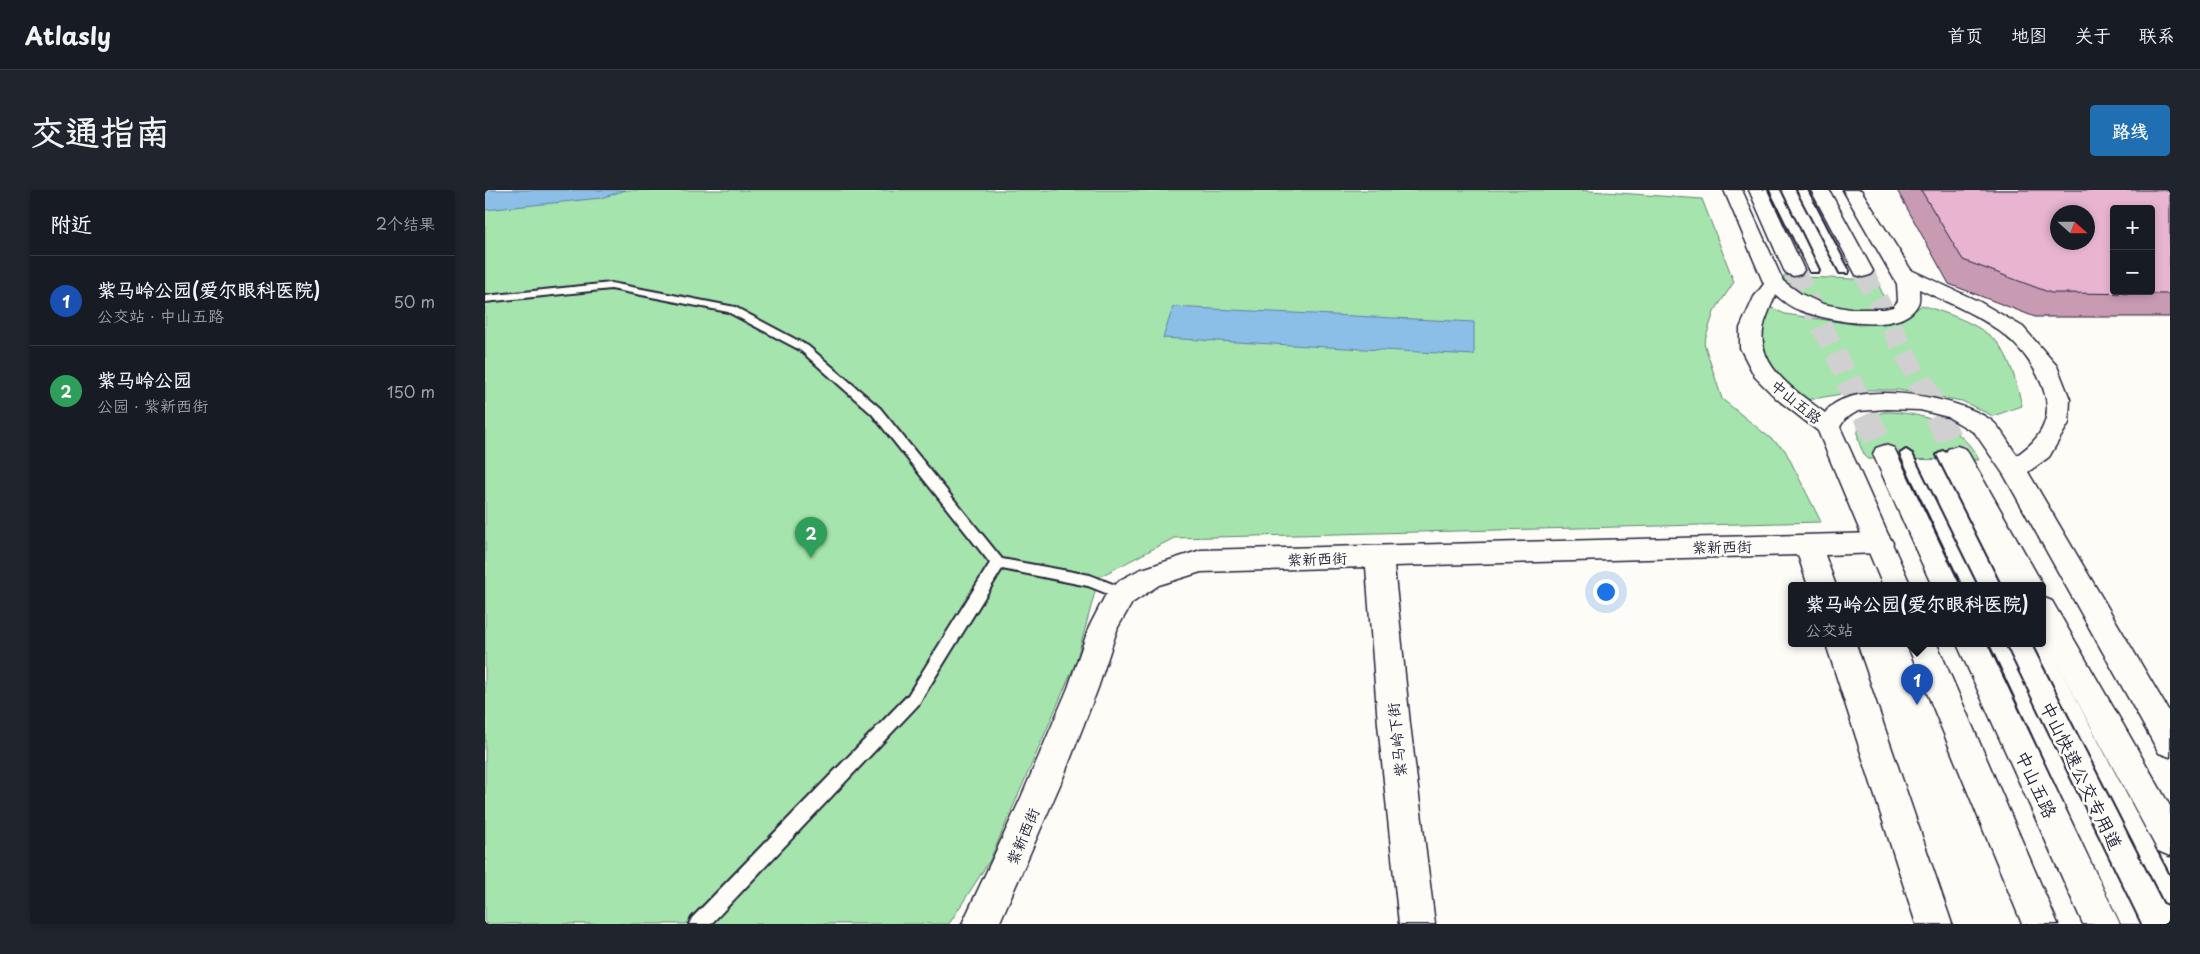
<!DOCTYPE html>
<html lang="zh">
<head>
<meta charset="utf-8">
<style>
  body { margin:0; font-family:"Playpen Sans","LXGW WenKai TC",sans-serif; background:#20242c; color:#f1f3f6 }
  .controls { position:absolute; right:15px; top:15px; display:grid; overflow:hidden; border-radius:5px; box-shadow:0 2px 8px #0003 }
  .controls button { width:45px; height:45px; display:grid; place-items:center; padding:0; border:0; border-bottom:1px solid #363941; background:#171b24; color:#f1f3f6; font:25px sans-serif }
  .compass { position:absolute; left:1565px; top:15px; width:45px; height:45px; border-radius:50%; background:#171b24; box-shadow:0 2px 8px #0003; rotate:111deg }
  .you { position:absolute; left:1120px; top:401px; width:18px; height:18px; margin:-12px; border:4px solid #fff; border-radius:50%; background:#1a73e8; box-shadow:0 0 0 8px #1a73e833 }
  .badge { display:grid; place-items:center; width:32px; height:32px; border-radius:50%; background:#1f6fb2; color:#fff; font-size:16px; font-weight:700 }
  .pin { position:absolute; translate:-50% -41px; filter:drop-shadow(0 1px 2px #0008) }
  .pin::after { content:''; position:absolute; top:26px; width:18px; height:15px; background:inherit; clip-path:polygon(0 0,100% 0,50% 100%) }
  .popup { position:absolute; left:1303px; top:392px; width:258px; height:65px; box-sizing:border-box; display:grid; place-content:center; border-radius:5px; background:#171b24; filter:drop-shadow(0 1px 4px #0005); font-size:16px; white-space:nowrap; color:#9ea1a6 }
  .popup b { font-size:19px; color:#f1f3f6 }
  .popup::after { content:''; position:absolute; left:50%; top:100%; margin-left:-10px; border:10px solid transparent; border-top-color:#171b24 }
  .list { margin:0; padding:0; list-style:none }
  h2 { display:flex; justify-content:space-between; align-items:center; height:65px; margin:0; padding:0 20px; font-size:21px }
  h2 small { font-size:16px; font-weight:400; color:#9ea1a6 }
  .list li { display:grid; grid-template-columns:32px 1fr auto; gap:15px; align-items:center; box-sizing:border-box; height:90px; padding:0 20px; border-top:1px solid #363941 }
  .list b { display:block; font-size:19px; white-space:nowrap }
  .list p { margin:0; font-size:16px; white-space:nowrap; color:#9ea1a6 }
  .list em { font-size:16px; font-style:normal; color:#9ea1a6 }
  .map { position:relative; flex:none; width:1685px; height:734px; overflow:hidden; border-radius:5px }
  header { display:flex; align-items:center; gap:30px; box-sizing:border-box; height:70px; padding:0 25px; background:#171b24; border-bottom:1px solid #363941 }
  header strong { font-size:24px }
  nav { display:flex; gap:28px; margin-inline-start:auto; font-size:18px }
  .intro { display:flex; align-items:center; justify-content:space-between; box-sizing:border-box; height:120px; padding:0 30px }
  h1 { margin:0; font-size:35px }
  .button { padding:12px 22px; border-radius:5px; background:#1f6fb2; color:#fff; font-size:18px; font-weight:700 }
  main { display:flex; gap:30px; padding:0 30px }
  aside { flex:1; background:#171b24; border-radius:5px; box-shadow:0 2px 8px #0003 }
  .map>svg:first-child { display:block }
  .green { fill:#a5e4ac; stroke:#648374 }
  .water { fill:#8bbfe8; stroke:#6180a3 }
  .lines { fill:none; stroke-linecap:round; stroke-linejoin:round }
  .secondary-tunnel-far1 { stroke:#d1d0d1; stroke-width:21; stroke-dasharray:21 10; stroke-linecap:butt }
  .secondary-tunnel { stroke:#d1d0d1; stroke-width:26; stroke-dasharray:26 13; stroke-linecap:butt }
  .service-casing { stroke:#22223b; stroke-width:4 }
  .minor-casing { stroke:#22223b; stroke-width:3 }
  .secondary-casing { stroke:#22223b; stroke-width:3 }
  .service { fill:#fdfcf7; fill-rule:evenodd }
  .minor { fill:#fdfcf7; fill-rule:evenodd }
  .secondary { fill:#fdfcf7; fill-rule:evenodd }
  .wall { fill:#c89bb3; stroke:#22223b }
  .building { fill:#e8b4d0; stroke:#22223b; fill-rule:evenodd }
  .labels { text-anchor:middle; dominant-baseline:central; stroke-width:5; stroke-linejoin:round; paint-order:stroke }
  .street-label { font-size:15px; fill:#22223b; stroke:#fdfcf7 }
  .near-street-label { font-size:18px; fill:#22223b; stroke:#fdfcf7 }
</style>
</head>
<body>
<header>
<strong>Atlasly</strong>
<nav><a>首页</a><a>地图</a><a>关于</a><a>联系</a></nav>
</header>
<div class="intro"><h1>交通指南</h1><a class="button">路线</a></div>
<main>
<aside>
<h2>附近<small>2个结果</small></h2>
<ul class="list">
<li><span class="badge" style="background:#1a4fb4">1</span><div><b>紫马岭公园(爱尔眼科医院)</b><p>公交站 · 中山五路</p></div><em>50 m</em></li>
<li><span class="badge" style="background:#2e9e5b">2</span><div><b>紫马岭公园</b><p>公园 · 紫新西街</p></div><em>150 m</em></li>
</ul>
</aside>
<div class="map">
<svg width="1685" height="734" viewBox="0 0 1685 734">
  <rect width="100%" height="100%" fill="#fdfcf7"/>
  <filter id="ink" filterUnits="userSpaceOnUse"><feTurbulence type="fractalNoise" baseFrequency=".02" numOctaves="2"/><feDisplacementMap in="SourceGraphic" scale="10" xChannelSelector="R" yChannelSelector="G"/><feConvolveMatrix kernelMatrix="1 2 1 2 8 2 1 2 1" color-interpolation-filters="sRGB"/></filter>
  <g filter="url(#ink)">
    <g class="green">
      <path d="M0,0H1092L1217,9L1249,92L1229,122L1219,153L1237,209L1300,260L1336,332L689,348L614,387L591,472L505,670L464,734H0Z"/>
      <path d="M1298,86L1390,90C1412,120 1383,120 1361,120C1354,119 1343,121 1337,119C1325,115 1312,102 1301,95Z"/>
      <path d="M1280,115L1300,124L1375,135L1417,130L1437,115C1463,124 1492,132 1512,152C1525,166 1533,198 1537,216L1508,226L1477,211L1413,200H1381L1315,211L1279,168L1274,141Z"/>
      <path d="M1399,222C1437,222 1476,234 1494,270L1382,269C1366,243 1370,230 1399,222Z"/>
    </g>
    <g class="water">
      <path d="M0,0H141L116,8L0,20Z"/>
      <path d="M688,117L989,132V165L678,148Z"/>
    </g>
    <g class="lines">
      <g class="secondary-tunnel-far1">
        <path d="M1309,80L1364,191"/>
        <path d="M1378,81L1434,191"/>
      </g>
      <g class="secondary-tunnel">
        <path d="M1363,190L1400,264"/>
        <path d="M1434,190L1472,265"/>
      </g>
      <defs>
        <g id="service">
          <path d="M1285,0H1295L1334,80L1333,82H1325L1324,80Z"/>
          <path d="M1312,0H1322L1364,81L1363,83H1355L1354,81Z"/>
          <path d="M126,93L250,117L323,156L395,218L517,369L605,385L643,400L645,404L643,408L638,410L603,396L517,379L433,515L226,734H204L207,728L423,505L505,373L387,224L315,160L243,122L126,99L0,112V106Z"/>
          <path d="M1421,260L1427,264L1492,396H1478L1415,264Z"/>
          <path d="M1458,261L1464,265L1532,396H1518L1452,265Z"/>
          <path d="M1557,449L1560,450L1685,687V715L1679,712L1548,454H1557Z"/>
          <path d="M1505,454H1519L1655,734H1636Z"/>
        </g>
        <g id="minor">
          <path d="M1394,343L1404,346L1408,353L1404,360L1394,363L1340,365L1351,396H1323L1313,365L909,376L925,534L950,734H914L893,534L881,377L716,382L674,395L647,413L633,437L613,498L578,588L514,734H477L535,610L583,498L604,437L620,406L635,390L654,380L716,360Z"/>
          <path d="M1341,454H1371L1467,734H1431Z"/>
        </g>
        <g id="secondary">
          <path d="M1239,0H1257L1298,91L1316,104L1338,114L1365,119H1399L1408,117L1413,111L1412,94L1358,0H1376L1426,80L1495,112L1538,137L1572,176L1585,209L1584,233L1564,267L1543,282L1685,523V567L1674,563L1519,285L1490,243L1463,227L1435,220L1402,219L1373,221L1360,229L1355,237L1426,396H1398L1333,241L1292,209L1270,187L1255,158V138L1269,107L1279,94ZM1434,99C1464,113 1497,126 1522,147C1543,164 1571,205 1559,234C1554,248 1543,257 1532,265C1524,255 1517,239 1507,231C1477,207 1364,186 1340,223C1308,199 1263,172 1282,126C1285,119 1287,111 1291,105C1298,111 1305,117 1314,120C1340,130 1417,147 1433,114C1435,110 1434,104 1434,99Z"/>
          <path d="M1264,0H1282L1319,80L1316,84L1309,86L1302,84L1299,80Z"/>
          <path d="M1326,0H1344L1388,81L1385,85L1378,87L1371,85Z"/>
          <path d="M1400,255L1409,258L1412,264L1475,396H1447L1388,264L1391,258Z"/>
          <path d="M1472,256L1481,259L1554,388L1558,396L1557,398V396H1530L1460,265L1463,259Z"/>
          <path d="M1557,407L1567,411L1685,616V666L1673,661L1557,446Z"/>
          <path d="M1422,454H1452L1573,734H1537Z"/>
          <path d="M1472,454H1502L1635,734H1598Z"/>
        </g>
      </defs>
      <use href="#service" class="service-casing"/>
      <use href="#minor" class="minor-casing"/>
      <use href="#secondary" class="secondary-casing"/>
      <use href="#service" class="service"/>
      <use href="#minor" class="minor"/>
      <use href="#secondary" class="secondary"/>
    </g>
    <path class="wall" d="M1412,0H1685V127H1550L1464,94Z"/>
    <path class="building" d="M1436,0H1685V104L1566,103L1478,70ZM1629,19H1666V101H1629ZM1572,22H1602V52H1572Z"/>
  </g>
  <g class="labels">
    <g class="street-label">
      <text transform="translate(1312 211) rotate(39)">中山五路</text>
      <text transform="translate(1237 356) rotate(-1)">紫新西街</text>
      <text transform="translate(832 368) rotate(-2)">紫新西街</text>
      <text transform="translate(911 550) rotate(-96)">紫马岭下街</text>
      <text transform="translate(537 646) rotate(-67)">紫新西街</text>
    </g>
    <g class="near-street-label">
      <text transform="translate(1597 585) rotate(64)">中山快速公交专用道</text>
      <text transform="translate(1552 594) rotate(65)">中山五路</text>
    </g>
  </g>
</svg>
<div class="controls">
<button>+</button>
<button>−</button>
</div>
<svg class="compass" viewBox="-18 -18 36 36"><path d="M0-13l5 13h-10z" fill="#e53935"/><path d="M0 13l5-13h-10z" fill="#9ea1a6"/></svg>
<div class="you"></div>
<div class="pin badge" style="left:1432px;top:515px;background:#1a4fb4">1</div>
<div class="popup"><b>紫马岭公园(爱尔眼科医院)</b>公交站</div>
<div class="pin badge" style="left:326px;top:368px;background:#2e9e5b">2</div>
</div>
</main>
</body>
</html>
